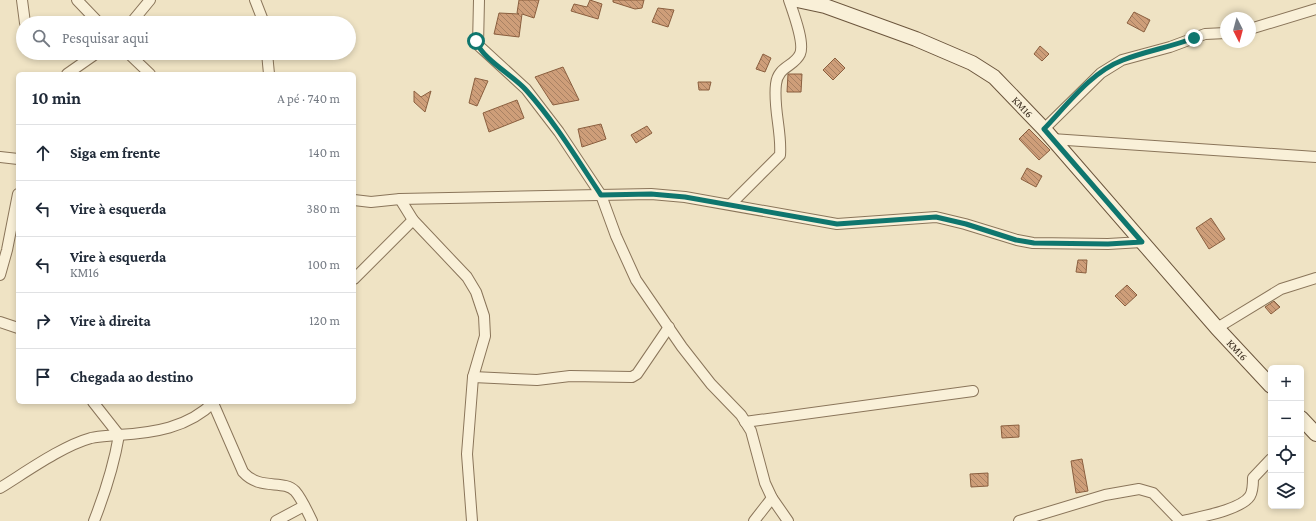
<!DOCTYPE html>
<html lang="pt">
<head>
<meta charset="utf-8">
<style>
  body { margin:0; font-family:"Crimson Pro",serif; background:#f2f2f3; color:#1f2937 }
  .controls { position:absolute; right:12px; bottom:12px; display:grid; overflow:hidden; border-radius:6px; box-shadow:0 2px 6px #0003 }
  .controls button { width:36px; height:36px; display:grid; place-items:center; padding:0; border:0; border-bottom:1px solid #e0e1e3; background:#fff; color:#1f2937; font:20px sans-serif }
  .compass { position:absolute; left:1220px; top:12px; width:36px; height:36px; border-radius:50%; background:#fff; box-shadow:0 2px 6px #0003; rotate:174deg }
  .stop { position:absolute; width:12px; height:12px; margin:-9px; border:3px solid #0f766e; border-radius:50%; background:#fff }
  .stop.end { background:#0f766e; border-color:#fff; box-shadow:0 1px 4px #0008 }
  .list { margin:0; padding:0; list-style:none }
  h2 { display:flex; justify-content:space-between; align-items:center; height:52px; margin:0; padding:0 16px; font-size:17px }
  h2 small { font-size:13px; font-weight:400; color:#747a83 }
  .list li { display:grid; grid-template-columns:26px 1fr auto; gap:12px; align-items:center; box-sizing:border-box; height:56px; padding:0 16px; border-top:1px solid #e0e1e3 }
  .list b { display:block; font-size:15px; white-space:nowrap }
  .list p { margin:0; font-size:13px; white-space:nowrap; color:#747a83 }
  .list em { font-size:13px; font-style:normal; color:#747a83 }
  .icon { flex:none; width:22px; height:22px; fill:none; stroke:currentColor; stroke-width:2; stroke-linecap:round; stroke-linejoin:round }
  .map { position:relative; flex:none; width:1316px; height:521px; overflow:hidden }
  .search { position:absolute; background:#fff; box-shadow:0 2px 6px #0003; left:16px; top:16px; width:340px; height:44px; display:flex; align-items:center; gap:10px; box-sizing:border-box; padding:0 14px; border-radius:22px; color:#747a83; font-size:15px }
  .panel { position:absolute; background:#fff; box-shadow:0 2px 6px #0003; left:16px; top:72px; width:340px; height:332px; border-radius:6px }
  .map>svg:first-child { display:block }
  .building { fill:url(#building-back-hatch); stroke:#8a5f3f }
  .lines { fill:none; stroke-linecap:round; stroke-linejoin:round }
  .street-casing { stroke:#8a755a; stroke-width:12 }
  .secondary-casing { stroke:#6c563d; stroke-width:16 }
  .street { stroke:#f9f0d8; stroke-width:10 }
  .secondary { stroke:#f9f0d8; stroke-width:14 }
  .route { stroke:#0f766e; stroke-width:5 }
  .labels { text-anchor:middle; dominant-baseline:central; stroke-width:3.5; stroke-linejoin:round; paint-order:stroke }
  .street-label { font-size:11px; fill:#3a2c1e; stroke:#f6edd4 }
</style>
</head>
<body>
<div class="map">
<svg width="1316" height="521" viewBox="0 0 1316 521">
  <defs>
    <pattern id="building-back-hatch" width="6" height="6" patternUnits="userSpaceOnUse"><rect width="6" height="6" fill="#ce9e79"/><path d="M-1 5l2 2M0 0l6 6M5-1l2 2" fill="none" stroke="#a88163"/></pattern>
  </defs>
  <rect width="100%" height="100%" fill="#efe3c4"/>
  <g class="building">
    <path d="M519,0H539L534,18L522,14L519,37L494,34L499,13L519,14L517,13Z"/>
    <path d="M590,0L602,4L598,19L571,11L574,4L587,7Z"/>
    <path d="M613,0H644L642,8L635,9L613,2Z"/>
    <path d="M658,8L674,10L668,27L652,22Z"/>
    <path d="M1134,12L1150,20L1144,32L1127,23Z"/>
    <path d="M1040,46L1049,54L1042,61L1034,54Z"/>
    <path d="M763,54L771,58L765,72L756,69Z"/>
    <path d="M835,58L845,68L833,80L823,70Z"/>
    <path d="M563,67L579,100L553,105L535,77Z"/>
    <path d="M788,74H802L801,92H787Z"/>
    <path d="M475,78L488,81L477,106L469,103Z"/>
    <path d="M698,82H711L709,90H699Z"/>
    <path d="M414,91L421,97L431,91L425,112L414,102Z"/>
    <path d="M517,100L524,118L489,132L483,113Z"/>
    <path d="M601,124L606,139L582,147L578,129Z"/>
    <path d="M647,126L652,133L636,143L631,135Z"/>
    <path d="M1029,129L1050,150L1039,160L1019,139Z"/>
    <path d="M1027,168L1042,176L1036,187L1021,179Z"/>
    <path d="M1211,218L1225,239L1209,249L1196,228Z"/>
    <path d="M1078,260H1087L1086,273L1076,272Z"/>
    <path d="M1127,285L1137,295L1125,306L1115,296Z"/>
    <path d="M1274,301L1280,307L1271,314L1265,307Z"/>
    <path d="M1019,425V437L1002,438L1001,426Z"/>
    <path d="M1082,459L1088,491L1076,493L1071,461Z"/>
    <path d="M988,473V486L971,487L970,474Z"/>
  </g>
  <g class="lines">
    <defs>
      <g id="street">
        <path d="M22,0L25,23"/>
        <path d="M77,0L99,23"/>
        <path d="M255,0L264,23"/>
        <path d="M479,0L478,45L526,89L559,132L601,195L616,236L636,280L682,347L711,384L741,415L751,431L765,483L772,498L788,521"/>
        <path d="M131,23L150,0"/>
        <path d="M1250,29L1316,9"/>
        <path d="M128,53L150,74"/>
        <path d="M267,53L269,74"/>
        <path d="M67,74L97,53"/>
        <path d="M1044,129L1101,73L1122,60L1170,47L1205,34L1226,33"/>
        <path d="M1052,139L1316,157"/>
        <path d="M0,157L18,159"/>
        <path d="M400,199L413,220L467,277L476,292L484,316L485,336L473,377L467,454L472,521"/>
        <path d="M354,200L371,202L400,199L651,194L685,197L837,224L936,217L965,224L1017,240L1033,243L1108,244L1142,242"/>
        <path d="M731,204L780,155C782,132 773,108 776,84C778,66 794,67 800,54C805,43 793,12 789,0"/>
        <path d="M0,275L7,250L18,194"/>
        <path d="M354,279L413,220"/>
        <path d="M0,322L18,328"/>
        <path d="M1217,328L1281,289L1316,278"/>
        <path d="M473,377L537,380L570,376L632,377L637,374L669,327"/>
        <path d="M93,402L119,435C114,465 105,493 94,521"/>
        <path d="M213,403L243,472C260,491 283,479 295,491C302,499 307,511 312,521"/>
        <path d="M745,422L973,391"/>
        <path d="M0,488C26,472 62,446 91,438C100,436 109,436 118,435C153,433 188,428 214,402"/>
        <path d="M276,521L304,506"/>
        <path d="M754,521L772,498"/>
        <path d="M1019,521L1105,495L1139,489L1153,493L1180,521"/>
        <path d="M1183,521C1199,517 1241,510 1250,496C1253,491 1253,484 1253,478L1271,459"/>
      </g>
      <g id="secondary">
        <path id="s1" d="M797,0L825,6L916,39L972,63L994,77L1044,129L1217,328L1271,386"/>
        <path d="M1301,418L1316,434"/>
      </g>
    </defs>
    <use href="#street" class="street-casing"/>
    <use href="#secondary" class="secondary-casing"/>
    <use href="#street" class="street"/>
    <use href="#secondary" class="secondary"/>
  </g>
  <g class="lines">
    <path class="route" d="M476,41C482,59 514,76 526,90C555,122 577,159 601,195L651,194L685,197L837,224L936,217L966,224L1016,240L1034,243L1108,244L1142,242L1044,129C1067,105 1091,72 1123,60C1146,51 1171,47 1194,38"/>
  </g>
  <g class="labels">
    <g class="street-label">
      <text stroke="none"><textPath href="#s1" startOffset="254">KM16</textPath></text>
      <text stroke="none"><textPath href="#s1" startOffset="578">KM16</textPath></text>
    </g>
  </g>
</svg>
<div class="controls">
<button>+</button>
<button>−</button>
<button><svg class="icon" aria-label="locate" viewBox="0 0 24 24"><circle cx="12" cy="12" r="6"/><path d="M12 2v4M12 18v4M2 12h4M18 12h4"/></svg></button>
<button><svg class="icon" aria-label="layers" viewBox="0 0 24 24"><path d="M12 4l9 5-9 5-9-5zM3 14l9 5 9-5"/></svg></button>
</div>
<svg class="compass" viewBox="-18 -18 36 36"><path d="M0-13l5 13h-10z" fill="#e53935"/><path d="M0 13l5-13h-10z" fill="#747a83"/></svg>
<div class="stop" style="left:476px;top:41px"></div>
<div class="stop end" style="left:1194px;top:38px"></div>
<div class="search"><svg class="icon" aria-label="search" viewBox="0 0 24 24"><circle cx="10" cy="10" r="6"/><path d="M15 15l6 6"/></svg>Pesquisar aqui</div>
<section class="panel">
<h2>10 min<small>A pé · 740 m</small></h2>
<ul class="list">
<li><svg class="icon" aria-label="ahead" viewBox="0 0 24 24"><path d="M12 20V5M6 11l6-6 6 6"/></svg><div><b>Siga em frente</b></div><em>140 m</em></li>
<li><svg class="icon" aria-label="left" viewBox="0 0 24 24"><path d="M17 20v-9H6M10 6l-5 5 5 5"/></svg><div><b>Vire à esquerda</b></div><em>380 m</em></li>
<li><svg class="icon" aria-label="left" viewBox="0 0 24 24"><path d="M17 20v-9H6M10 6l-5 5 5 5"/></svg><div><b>Vire à esquerda</b><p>KM16</p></div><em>100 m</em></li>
<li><svg class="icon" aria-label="right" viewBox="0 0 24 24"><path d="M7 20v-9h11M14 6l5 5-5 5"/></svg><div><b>Vire à direita</b></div><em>120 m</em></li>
<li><svg class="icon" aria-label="arrive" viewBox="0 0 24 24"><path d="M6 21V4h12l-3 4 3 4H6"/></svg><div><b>Chegada ao destino</b></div></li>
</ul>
</section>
</div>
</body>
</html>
